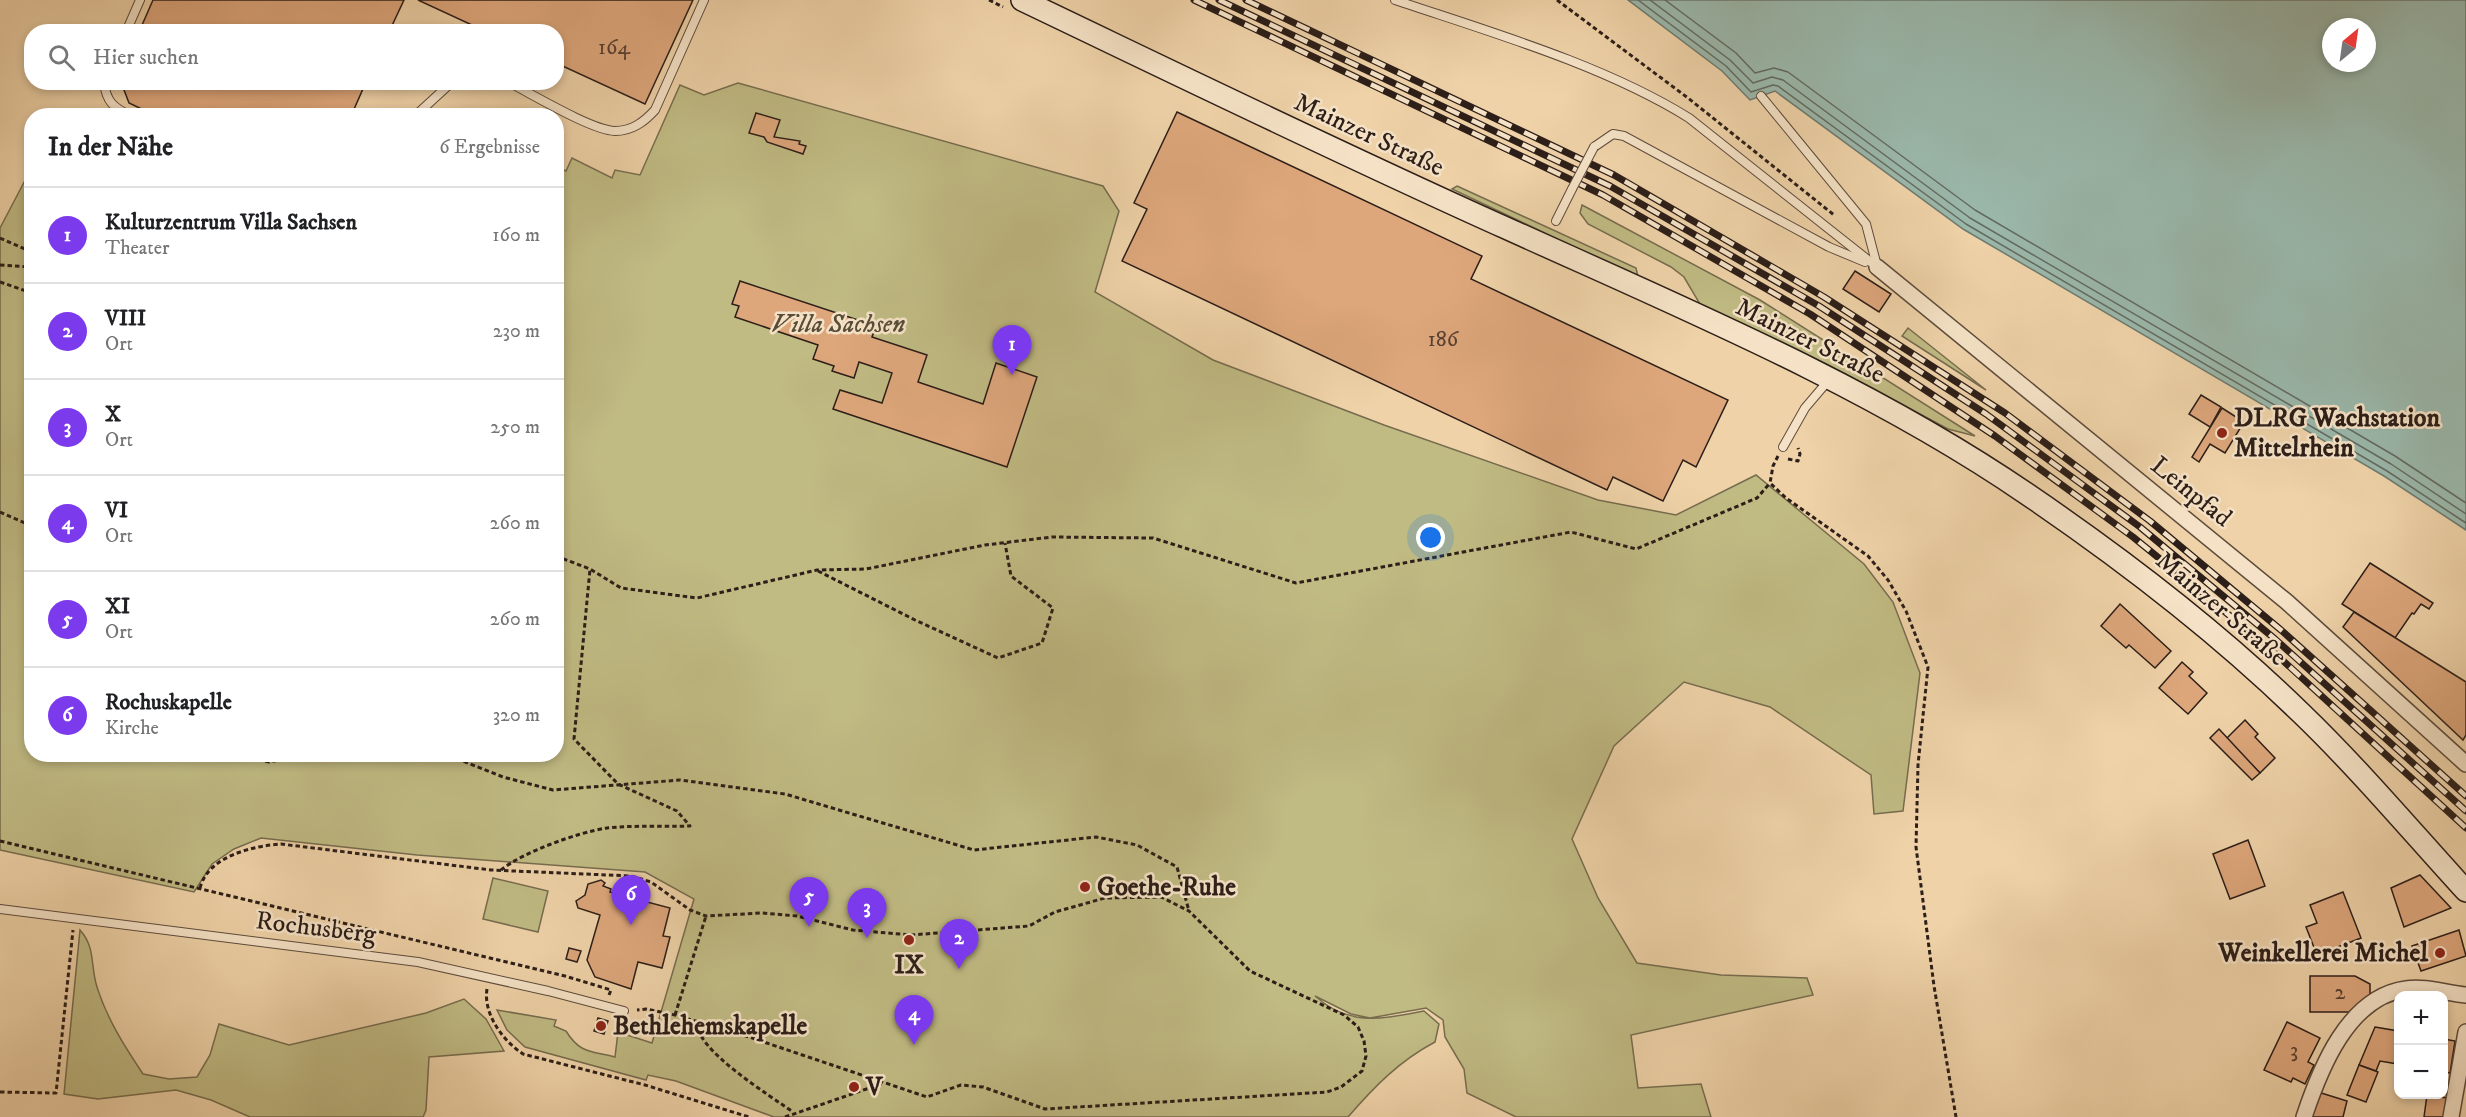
<!DOCTYPE html>
<html lang="de">
<head>
<meta charset="utf-8">
<style>
  body { margin:0; font-family:"IM FELL DW Pica",serif; background:#f2f2f2; color:#202124 }
  .controls { position:absolute; right:18px; bottom:18px; display:grid; overflow:hidden; border-radius:12px; box-shadow:0 3px 9px #0003 }
  .controls button { width:54px; height:54px; display:grid; place-items:center; padding:0; border:0; border-bottom:2px solid #e0e0e0; background:#fff; color:#202124; font:30px sans-serif }
  .compass { position:absolute; left:2322px; top:18px; width:54px; height:54px; border-radius:50%; background:#fff; box-shadow:0 3px 9px #0003; rotate:29deg }
  .you { position:absolute; left:1431px; top:538px; width:21px; height:21px; margin:-15px; border:4px solid #fff; border-radius:50%; background:#1a73e8; box-shadow:0 0 0 9px #1a73e833 }
  .badge { display:grid; place-items:center; width:39px; height:39px; border-radius:50%; background:#7c3aed; color:#fff; font-size:20px; font-weight:700 }
  .pin { position:absolute; translate:-50% -50px; filter:drop-shadow(0 2px 3px #0008) }
  .pin::after { content:''; position:absolute; top:32px; width:21px; height:18px; background:inherit; clip-path:polygon(0 0,100% 0,50% 100%) }
  .list { margin:0; padding:0; list-style:none }
  h2 { display:flex; justify-content:space-between; align-items:center; height:78px; margin:0; padding:0 24px; font-size:26px }
  h2 small { font-size:20px; font-weight:400; color:#757577 }
  .list li { display:grid; grid-template-columns:39px 1fr auto; gap:18px; align-items:center; box-sizing:border-box; height:96px; padding:0 24px; border-top:2px solid #e0e0e0 }
  .list b { display:block; font-size:22px; white-space:nowrap }
  .list p { margin:0; font-size:20px; white-space:nowrap; color:#757577 }
  .list em { font-size:20px; font-style:normal; color:#757577 }
  .icon { flex:none; width:33px; height:33px; fill:none; stroke:currentColor; stroke-width:2; stroke-linecap:round; stroke-linejoin:round }
  .map { position:relative; flex:none; width:2466px; height:1117px; overflow:hidden }
  .search { position:absolute; background:#fff; box-shadow:0 3px 9px #0003; left:24px; top:24px; width:540px; height:66px; display:flex; align-items:center; gap:15px; box-sizing:border-box; padding:0 21px; border-radius:24px; color:#757577; font-size:22px }
  .panel { position:absolute; background:#fff; box-shadow:0 3px 9px #0003; left:24px; top:108px; width:540px; height:654px; border-radius:24px }
  .map>svg:first-child { display:block }
  .green { fill:#c0ba83; stroke:#766c4e; stroke-width:1.5 }
  .water { fill:#9ab7aa; stroke:#6e7a70; stroke-width:1.5; fill-rule:evenodd }
  .lines { fill:none; stroke-linecap:round; stroke-linejoin:round }
  .shore { stroke:#636a61; stroke-width:1.5 }
  .building { fill:#dda67b; stroke:#2c1e18; stroke-width:1.5 }
  .service-casing { stroke:#5d4b3c; stroke-width:10 }
  .minor-casing { stroke:#5d4b3c; stroke-width:18 }
  .secondary-casing { stroke:#2c1e18; stroke-width:24 }
  .path { stroke:#2c1e18; stroke-width:3; stroke-dasharray:4.5 3; stroke-linecap:butt }
  .service { stroke:#f5e2c6; stroke-width:8 }
  .minor { stroke:#f5e2c6; stroke-width:15 }
  .secondary { stroke:#f5e2c6; stroke-width:21 }
  .rail-casing { stroke:#2c1e18; stroke-width:7 }
  .rail { stroke:#f5e2c6; stroke-width:4.5; stroke-dasharray:14; stroke-linecap:butt }
  .service-bridge-casing { stroke:#5d4b3c; stroke-width:10; stroke-linecap:butt }
  .service-bridge { stroke:#f5e2c6; stroke-width:8 }
  .poi-dot { fill:#8f2418; stroke:#f5e2c6; stroke-width:2 }
  .labels { text-anchor:middle; dominant-baseline:central; stroke-width:5; stroke-linejoin:round; paint-order:stroke }
  .number-label { font-size:22px; fill:#584031 }
  .street-label { font-size:26px; fill:#2c1e18; stroke:#f5e2c6 }
  .park-label { font-size:26px; font-style:italic; fill:#584d38; stroke:#f5e2c6 }
  .poi-label { font-size:26px; font-weight:bold; fill:#2c1e18; stroke:#f5e2c6; text-anchor:start }
</style>
</head>
<body>
<div class="map">
<svg width="2466" height="1117" viewBox="0 0 2466 1117">
  <rect width="100%" height="100%" fill="#efd2a8"/>
  <filter id="stains"><feTurbulence type="fractalNoise" baseFrequency=".00333" numOctaves="4"/><feColorMatrix values="0 0 0 0 .2 0 0 0 0 .09 0 0 0 0 .02 0 0 0 .5 -.17"/></filter>
  <radialGradient id="worn" r=".72"><stop offset=".6" stop-color="#630" stop-opacity="0"/><stop offset="1" stop-color="#630" stop-opacity=".3"/></radialGradient>
  <g class="green">
    <path d="M738,83L1103,186L1119,211L1095,292L1213,360L1384,425L1598,500L1676,515L1756,475L1864,564L1893,602L1920,673L1903,811L1874,814L1871,775L1770,707L1684,682L1614,746L1572,839L1598,898L1637,963L1721,975L1807,978L1813,995L1631,1035L1638,1088L1701,1084L1711,1117H1516L1467,1093L1464,1069L1445,1037L1443,1020L1426,1008L1370,1018L1351,1014L1315,996C1350,1027 1381,1019 1424,1011L1439,1024L1435,1042C1399,1061 1374,1087 1348,1117H774L676,1081L648,1075L646,1080L525,1047L507,1030L497,1010L556,1020L554,1026L566,1031C580,1054 592,1051 615,1057L618,1032L652,1043L694,899L645,872L417,855L261,838L234,849L212,864L194,892L0,850V228L31,169L32,754H556L557,167L566,171L572,158L612,178L615,170L640,175L680,85L704,95Z"/>
    <path d="M1457,186L1636,268L1638,277L1452,189Z"/>
    <path d="M1582,205L1760,300L1975,436L1948,429L1826,364L1701,306L1684,277L1671,267L1588,224L1580,213Z"/>
    <path d="M1908,328L1986,390L1902,336Z"/>
    <path d="M493,878L548,891L538,932L483,919Z"/>
    <path d="M80,930C96,948 90,965 97,987C107,1019 125,1047 143,1074L169,1079L197,1077L210,1055L219,1024L289,1045L426,1013L464,999L486,1019L504,1051L429,1057L426,1110L423,1117H250L211,1100L176,1090L98,1099L64,1094Z"/>
  </g>
  <path class="water" d="M1628,0H2466V530L2384,476L1963,229L1775,91L1750,100L1722,71ZM2331,27H2367V63H2331Z"/>
  <g class="lines">
    <g class="shore">
      <path d="M1638,0L1726,66L1751,92L1773,85L1778,86L1966,224L2387,471L2466,523"/>
      <path d="M1650,0L1730,60L1753,83L1772,77L1783,80L1970,218L2391,464L2466,514"/>
      <path d="M1665,0L1736,53L1755,73L1774,68L1788,72L1975,210L2395,456L2466,503"/>
    </g>
  </g>
  <g class="building">
    <path d="M153,0H404L389,32H139Z"/>
    <path d="M418,0H693L645,104L556,63V32H487Z"/>
    <path d="M121,82H366L351,116H156L129,103Z"/>
    <path d="M1177,112L1482,256L1471,279L1728,400L1696,467L1683,460L1663,501L1613,477L1607,490L1122,261L1147,209L1134,203Z"/>
    <path d="M756,113L780,120L774,137L800,141L799,144L806,146L803,154L767,142L764,137L749,133Z"/>
    <path d="M1855,271L1891,294L1879,312L1843,289Z"/>
    <path d="M740,281L876,326L872,337L927,355L918,382L983,404L996,363L1037,377L1007,467L833,409L840,390L882,403L892,373L859,362L854,378L832,371L834,366L813,359L818,345L735,317L739,306L732,304Z"/>
    <path d="M2201,395L2221,407L2210,427L2189,414Z"/>
    <path d="M2222,408L2244,422L2225,453L2210,444L2199,462L2192,457Z"/>
    <path d="M2370,563L2433,603L2429,609L2421,604L2414,614L2412,613L2395,638L2342,604Z"/>
    <path d="M2120,604L2171,651L2155,668L2129,645L2126,648L2101,626Z"/>
    <path d="M2354,612L2466,682V735L2463,740L2343,627Z"/>
    <path d="M2182,662L2193,672L2189,676L2207,693L2188,714L2159,688Z"/>
    <path d="M2245,720L2258,734L2255,737L2275,758L2260,773L2226,739Z"/>
    <path d="M2219,729L2260,773L2252,780L2210,738Z"/>
    <path d="M2248,840L2265,886L2230,899L2213,854Z"/>
    <path d="M2420,875L2451,908L2404,927L2391,888Z"/>
    <path d="M601,880L605,883L603,886L611,889L610,892L623,896L631,885L641,883L648,889L647,902L670,908L663,936L670,937L662,968L638,962L631,989L595,977L587,960L600,915L578,908L576,901L585,895L588,884Z"/>
    <path d="M2343,892L2361,938L2317,955L2306,927L2317,923L2310,905Z"/>
    <path d="M2459,930L2466,956L2421,971L2412,946Z"/>
    <path d="M569,948L581,951L577,962L566,959Z"/>
    <path d="M2310,976H2355L2370,984V1000L2355,1012H2310Z"/>
    <path d="M598,1018L608,1021L604,1034L594,1031Z"/>
    <path d="M2287,1022L2320,1038L2308,1062L2314,1065L2305,1084L2293,1078L2291,1082L2264,1070Z"/>
    <path d="M2375,1027L2398,1031V1064L2380,1061L2376,1071L2359,1065Z"/>
    <path d="M2444,1039L2455,1041L2450,1073L2444,1072Z"/>
    <path d="M2359,1065L2378,1072L2366,1102L2347,1095Z"/>
    <path d="M2318,1092L2347,1101L2343,1117H2310Z"/>
    <path d="M2427,1095L2447,1098L2444,1117H2424Z"/>
  </g>
  <g class="lines">
    <defs>
      <g id="service">
        <path d="M1395,0C1490,32 1604,65 1689,118L1877,267"/>
        <path d="M126,32L140,0"/>
        <path d="M104,82C106,102 114,108 131,116"/>
        <path d="M508,82C532,94 591,130 615,131C632,131 644,122 655,110L704,0"/>
        <path d="M1761,96L1866,224L1877,266"/>
        <path d="M415,116L452,82"/>
        <path d="M1594,147L1613,134L1624,136L1829,247L1865,262"/>
        <path d="M1556,221L1572,189"/>
        <path d="M1783,447L1805,408L1828,381"/>
        <path d="M0,909L418,962L548,991L624,1011"/>
      </g>
      <g id="minor">
        <path d="M1877,267L2287,602L2466,764"/>
        <path d="M2304,1117C2320,1069 2348,997 2406,989C2424,986 2447,993 2466,995"/>
        <path d="M2451,1117L2466,1032"/>
      </g>
      <path id="secondary" d="M1022,0C1183,77 1343,155 1506,228C1680,307 1868,385 2027,494C2124,560 2218,632 2302,714C2360,770 2412,832 2466,891"/>
    </defs>
    <use href="#service" class="service-casing"/>
    <use href="#minor" class="minor-casing"/>
    <use href="#secondary" class="secondary-casing"/>
    <g class="path">
      <path d="M989,0L1003,7"/>
      <path d="M1557,0L1688,98L1834,215"/>
      <path d="M0,238L32,252"/>
      <path d="M0,265L32,267"/>
      <path d="M0,282L32,293"/>
      <path d="M1778,456L1773,466L1770,483L1786,498L1868,556L1888,580L1906,611L1928,667L1918,765L1916,847L1934,986L1956,1117"/>
      <path d="M1788,459L1798,461L1800,454L1798,448"/>
      <path d="M0,512L32,526"/>
      <path d="M556,556L590,569L621,588L697,598L817,570L866,569L985,545L1052,537L1153,538L1296,583L1571,532L1636,549L1757,498L1770,483"/>
      <path d="M818,571L915,620L998,658L1042,643L1053,608L1011,576L1005,543"/>
      <path d="M236,754L269,762L311,754"/>
      <path d="M451,754L455,758L503,777L553,790L680,780L785,794L974,850L1096,837L1137,845L1177,867L1189,911"/>
      <path d="M0,841L565,976L611,990L609,995"/>
      <path d="M501,870C523,852 579,832 607,828C635,825 663,827 690,826L677,811L618,784L574,739L590,569"/>
      <path d="M200,888C208,856 253,846 281,844L491,870L631,876L651,882L690,910L706,916L762,913L797,916L853,930L911,935L1029,926L1055,912L1105,898L1161,897L1189,911L1250,971L1344,1015L1358,1027L1364,1041L1366,1056L1362,1071L1341,1087L1327,1092L1045,1109L983,1087L961,1085L927,1097L743,1035L675,1015L646,1009L637,1010"/>
      <path d="M487,989C483,1014 503,1041 523,1054L645,1085L749,1117"/>
      <path d="M675,1015L706,916"/>
      <path d="M697,1022C695,1050 771,1096 793,1112"/>
      <path d="M0,1092L56,1093L73,930"/>
      <path d="M785,1117L884,1083"/>
    </g>
    <use href="#service" class="service"/>
    <use href="#minor" class="minor"/>
    <use href="#secondary" class="secondary"/>
    <defs>
      <g id="rail">
        <path d="M1194,0L1603,195L1810,314L1995,436L2133,537L2267,646L2466,828"/>
        <path d="M1219,0L1610,186L1819,306L1986,414L2140,527L2275,639L2466,811"/>
        <path d="M1246,0L1614,175L1824,297L2005,413L2150,521L2281,630L2466,796"/>
      </g>
    </defs>
    <use href="#rail" class="rail-casing"/>
    <use href="#rail" class="rail"/>
    <defs>
      <path id="service-bridge" d="M1572,189L1594,147"/>
    </defs>
    <use href="#service-bridge" class="service-bridge-casing"/>
    <use href="#service-bridge" class="service-bridge"/>
  </g>
  <g class="poi-dot">
    <circle cx="2222" cy="433" r="6"/>
    <circle cx="1085" cy="887" r="6"/>
    <circle cx="909" cy="940" r="6"/>
    <circle cx="2440" cy="953" r="6"/>
    <circle cx="601" cy="1026" r="6"/>
    <circle cx="854" cy="1087" r="6"/>
  </g>
  <g class="labels">
    <g class="number-label">
      <text x="614" y="47">164</text>
      <text x="1443" y="339">186</text>
      <text x="2340" y="992">2</text>
      <text x="2294" y="1050">3</text>
    </g>
    <g class="street-label">
      <text transform="translate(1369 135) rotate(25)">Mainzer Straße</text>
      <text transform="translate(1810 341) rotate(26)">Mainzer Straße</text>
      <text transform="translate(2191 492) rotate(39)">Leinpfad</text>
      <text transform="translate(2221 609) rotate(40)">Mainzer Straße</text>
      <text transform="translate(316 928) rotate(7)">Rochusberg</text>
    </g>
    <g class="park-label">
      <text x="838" y="324">Villa Sachsen</text>
    </g>
    <g class="poi-label">
      <text x="2234" y="418">DLRG Wachstation<tspan x="2234" dy="30">Mittelrhein</tspan></text>
      <text x="1097" y="887">Goethe-Ruhe</text>
      <text x="2428" y="953" text-anchor="end">Weinkellerei Michel</text>
      <text x="909" y="965" text-anchor="middle">IX</text>
      <text x="613" y="1026">Bethlehemskapelle</text>
      <text x="866" y="1087">V</text>
    </g>
  </g>
  <rect width="100%" height="100%" filter="url(#stains)"/>
  <rect width="100%" height="100%" fill="url(#worn)"/>
</svg>
<div class="controls">
<button>+</button>
<button>−</button>
</div>
<svg class="compass" viewBox="-18 -18 36 36"><path d="M0-13l5 13h-10z" fill="#e53935"/><path d="M0 13l5-13h-10z" fill="#757577"/></svg>
<div class="you"></div>
<div class="pin badge" style="left:1012px;top:375px">1</div>
<div class="pin badge" style="left:959px;top:969px">2</div>
<div class="pin badge" style="left:867px;top:938px">3</div>
<div class="pin badge" style="left:914px;top:1045px">4</div>
<div class="pin badge" style="left:809px;top:927px">5</div>
<div class="pin badge" style="left:631px;top:925px">6</div>
<div class="search"><svg class="icon" aria-label="search" viewBox="0 0 24 24"><circle cx="10" cy="10" r="6"/><path d="M15 15l6 6"/></svg>Hier suchen</div>
<section class="panel">
<h2>In der Nähe<small>6 Ergebnisse</small></h2>
<ul class="list">
<li><span class="badge">1</span><div><b>Kulturzentrum Villa Sachsen</b><p>Theater</p></div><em>160 m</em></li>
<li><span class="badge">2</span><div><b>VIII</b><p>Ort</p></div><em>230 m</em></li>
<li><span class="badge">3</span><div><b>X</b><p>Ort</p></div><em>250 m</em></li>
<li><span class="badge">4</span><div><b>VI</b><p>Ort</p></div><em>260 m</em></li>
<li><span class="badge">5</span><div><b>XI</b><p>Ort</p></div><em>260 m</em></li>
<li><span class="badge">6</span><div><b>Rochuskapelle</b><p>Kirche</p></div><em>320 m</em></li>
</ul>
</section>
</div>
</body>
</html>
